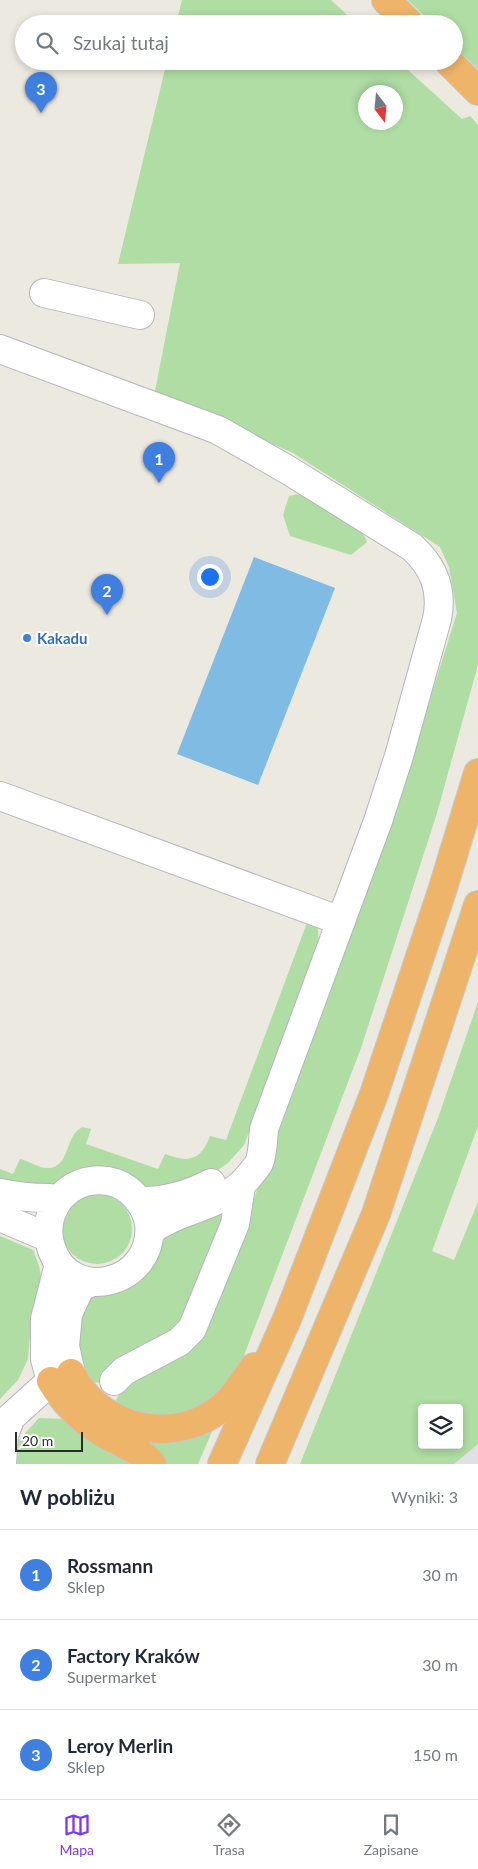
<!DOCTYPE html>
<html lang="pl">
<head>
<meta charset="utf-8">
<style>
  body { margin:0; font-family:Lato,sans-serif; background:#f2f2f3; color:#1f2937 }
  .controls { position:absolute; right:15px; bottom:15px; display:grid; overflow:hidden; border-radius:5px; box-shadow:0 2px 8px #0003 }
  .controls button { width:45px; height:45px; display:grid; place-items:center; padding:0; border:0; border-bottom:1px solid #e0e1e3; background:#fff; color:#1f2937; font:25px sans-serif }
  .compass { position:absolute; left:358px; top:85px; width:45px; height:45px; border-radius:50%; background:#fff; box-shadow:0 2px 8px #0003; rotate:164deg }
  .scale { position:absolute; left:15px; bottom:12px; width:68px; box-sizing:border-box; padding-left:5px; border:2px solid #2c2c2c; border-top:0; font-size:14px; line-height:18px; white-space:nowrap; color:#2c2c2c; -webkit-text-stroke:4px #fff; paint-order:stroke }
  .you { position:absolute; left:209px; top:576px; width:18px; height:18px; margin:-12px; border:4px solid #fff; border-radius:50%; background:#1a73e8; box-shadow:0 0 0 8px #1a73e833 }
  .badge { display:grid; place-items:center; width:32px; height:32px; border-radius:50%; background:#7c3aed; color:#fff; font-size:16px; font-weight:700 }
  .pin { position:absolute; translate:-50% -41px; filter:drop-shadow(0 1px 2px #0008) }
  .pin::after { content:''; position:absolute; top:26px; width:18px; height:15px; background:inherit; clip-path:polygon(0 0,100% 0,50% 100%) }
  .list { margin:0; padding:0; list-style:none }
  h2 { display:flex; justify-content:space-between; align-items:center; height:65px; margin:0; padding:0 20px; font-size:21px }
  h2 small { font-size:16px; font-weight:400; color:#747a83 }
  .list li { display:grid; grid-template-columns:32px 1fr auto; gap:15px; align-items:center; box-sizing:border-box; height:90px; padding:0 20px; border-top:1px solid #e0e1e3 }
  .list b { display:block; font-size:19px; white-space:nowrap }
  .list p { margin:0; font-size:16px; white-space:nowrap; color:#747a83 }
  .list em { font-size:16px; font-style:normal; color:#747a83 }
  .icon { flex:none; width:28px; height:28px; fill:none; stroke:currentColor; stroke-width:2; stroke-linecap:round; stroke-linejoin:round }
  .map { position:relative; flex:none; width:478px; height:1464px; overflow:hidden }
  .search { position:absolute; background:#fff; box-shadow:0 2px 8px #0003; left:15px; right:15px; top:15px; height:55px; display:flex; align-items:center; gap:12px; box-sizing:border-box; padding:0 18px; border-radius:28px; color:#747a83; font-size:19px }
  .sheet { height:335px; background:#fff }
  nav { display:flex; justify-content:space-around; align-items:center; box-sizing:border-box; height:70px; border-top:1px solid #e0e1e3; background:#fff; font-size:14px; color:#747a83 }
  nav a { display:grid; justify-items:center; gap:2px }
  nav .on { color:#7c3aed }
  .map>svg:first-child { display:block }
  .industrial { fill:#e2e0e6 }
  .green { fill:#afdda3; fill-rule:evenodd }
  .water { fill:#7fbbe2 }
  .lines { fill:none; stroke-linecap:round; stroke-linejoin:round }
  .minor-casing { stroke:#b4b5be; stroke-width:30 }
  .highway-casing { stroke:#c8c8c8; stroke-width:30 }
  .minor { stroke:#fff; stroke-width:28 }
  .highway { stroke:#edb46a; stroke-width:28 }
  .shop-dot { fill:#3f7fe0; stroke:#fff; stroke-width:2 }
  .labels { text-anchor:middle; dominant-baseline:central; stroke-width:4; stroke-linejoin:round; paint-order:stroke }
  .shop-label { font-size:15px; font-weight:bold; fill:#366cbe; stroke:#fff; text-anchor:start }
</style>
</head>
<body>
<div class="map">
<svg width="478" height="1464" viewBox="0 0 478 1464">
  <rect width="100%" height="100%" fill="#ece9e0"/>
  <path class="industrial" d="M478,1444V1464H454Z"/>
  <g class="green">
    <path d="M182,0H331L357,24H176Z"/>
    <path d="M408,0H478V69L454,46V24H432Z"/>
    <path d="M167,61H398L462,119L470,116L478,125V665L437,813L361,1048L232,1387L195,1414L149,1419L124,1412L116,1400L125,1382L198,1339L244,1226L385,843L457,613L449,567L440,547L293,453L155,391L180,263L118,264ZM366,92H396V122H366Z"/>
    <path d="M300,494L362,531L367,542L351,555L290,536L283,515L289,496Z"/>
    <path d="M308,920L318,929L319,946L244,1145L228,1163L207,1177L161,1192L78,1170L62,1178L52,1185L0,1187V1169L13,1174L20,1159C29,1161 37,1167 46,1168C71,1170 64,1134 83,1127L91,1129L86,1144L158,1169L165,1154C188,1163 201,1161 210,1136L226,1140Z"/>
    <path d="M478,1002V1126L432,1251L454,1260L478,1202V1444L454,1464H300L438,1118ZM422,1408H459V1445H422Z"/>
    <circle cx="97" cy="1229" r="35"/>
    <path d="M223,1210L230,1217L190,1318L103,1382L90,1383L76,1353L80,1309L86,1298L157,1247L174,1226Z"/>
    <path d="M0,1236L33,1250L39,1266L41,1276L32,1311L28,1359L18,1380L0,1399Z"/>
    <path d="M39,1418L67,1419L89,1441L120,1455L131,1464H17L19,1440Z"/>
    <path d="M214,1427L198,1464H163L142,1439Z"/>
  </g>
  <path class="water" d="M254,557L335,588L258,785L177,754Z"/>
  <g class="lines">
    <defs>
      <g id="minor">
        <path d="M44,293L140,315"/>
        <path d="M0,349L218,430L288,470L412,547C434,567 443,590 437,619L399,756L378,821L264,1129C263,1139 263,1154 259,1163C257,1167 252,1172 250,1175C223,1209 181,1207 150,1231"/>
        <path d="M0,796L341,921"/>
        <path d="M0,1193C18,1197 31,1198 49,1198C52,1198 57,1199 60,1197C63,1196 66,1192 69,1190C82,1180 100,1178 116,1183C132,1189 146,1206 149,1223C156,1285 69,1306 51,1247C45,1229 49,1213 60,1198"/>
        <path d="M140,1201C163,1202 191,1194 211,1183"/>
        <path d="M0,1217L47,1237"/>
        <path d="M51,1381L45,1359V1319L59,1264"/>
        <path d="M114,1381L124,1371L179,1342L192,1329L235,1224L241,1186"/>
        <path d="M2,1464L4,1435L11,1417L51,1381L71,1373L65,1346L68,1314L80,1288L91,1282"/>
      </g>
      <g id="highway">
        <path d="M386,0L410,24"/>
        <path d="M448,61L478,91"/>
        <path d="M71,1373C96,1425 165,1446 214,1413C231,1402 242,1384 254,1367"/>
        <path d="M51,1381C64,1402 79,1418 100,1431C117,1442 138,1448 152,1464"/>
        <path d="M222,1464L287,1319L374,1094L442,891L478,773"/>
        <path d="M270,1464L376,1214L478,905"/>
      </g>
    </defs>
    <use href="#minor" class="minor-casing"/>
    <use href="#highway" class="highway-casing"/>
    <use href="#minor" class="minor"/>
    <use href="#highway" class="highway"/>
  </g>
  <circle class="shop-dot" cx="27" cy="638" r="5"/>
  <g class="labels">
    <g class="shop-label">
      <text x="37" y="638">Kakadu</text>
    </g>
  </g>
</svg>
<div class="controls">
<button><svg class="icon" aria-label="layers" viewBox="0 0 24 24"><path d="M12 4l9 5-9 5-9-5zM3 14l9 5 9-5"/></svg></button>
</div>
<svg class="compass" viewBox="-18 -18 36 36"><path d="M0-13l5 13h-10z" fill="#e53935"/><path d="M0 13l5-13h-10z" fill="#747a83"/></svg>
<div class="scale">20 m</div>
<div class="you"></div>
<div class="pin badge" style="left:159px;top:483px;background:#3f7fe0">1</div>
<div class="pin badge" style="left:107px;top:615px;background:#3f7fe0">2</div>
<div class="pin badge" style="left:41px;top:113px;background:#3f7fe0">3</div>
<div class="search"><svg class="icon" aria-label="search" viewBox="0 0 24 24"><circle cx="10" cy="10" r="6"/><path d="M15 15l6 6"/></svg>Szukaj tutaj</div>
</div>
<section class="sheet">
<h2>W pobliżu<small>Wyniki: 3</small></h2>
<ul class="list">
<li><span class="badge" style="background:#3f7fe0">1</span><div><b>Rossmann</b><p>Sklep</p></div><em>30 m</em></li>
<li><span class="badge" style="background:#3f7fe0">2</span><div><b>Factory Kraków</b><p>Supermarket</p></div><em>30 m</em></li>
<li><span class="badge" style="background:#3f7fe0">3</span><div><b>Leroy Merlin</b><p>Sklep</p></div><em>150 m</em></li>
</ul>
</section>
<nav>
<a class="on"><svg class="icon" aria-label="map" viewBox="0 0 24 24"><path d="M3 6l6-2 6 2 6-2v14l-6 2-6-2-6 2zM9 4v14M15 6v14"/></svg>Mapa</a>
<a><svg class="icon" aria-label="directions" viewBox="0 0 24 24"><path d="M12 3l9 9-9 9-9-9zM9 14v-3h6M13 9l2 2-2 2"/></svg>Trasa</a>
<a><svg class="icon" aria-label="saved" viewBox="0 0 24 24"><path d="M7 4h10v16l-5-4-5 4z"/></svg>Zapisane</a>
</nav>
</body>
</html>
